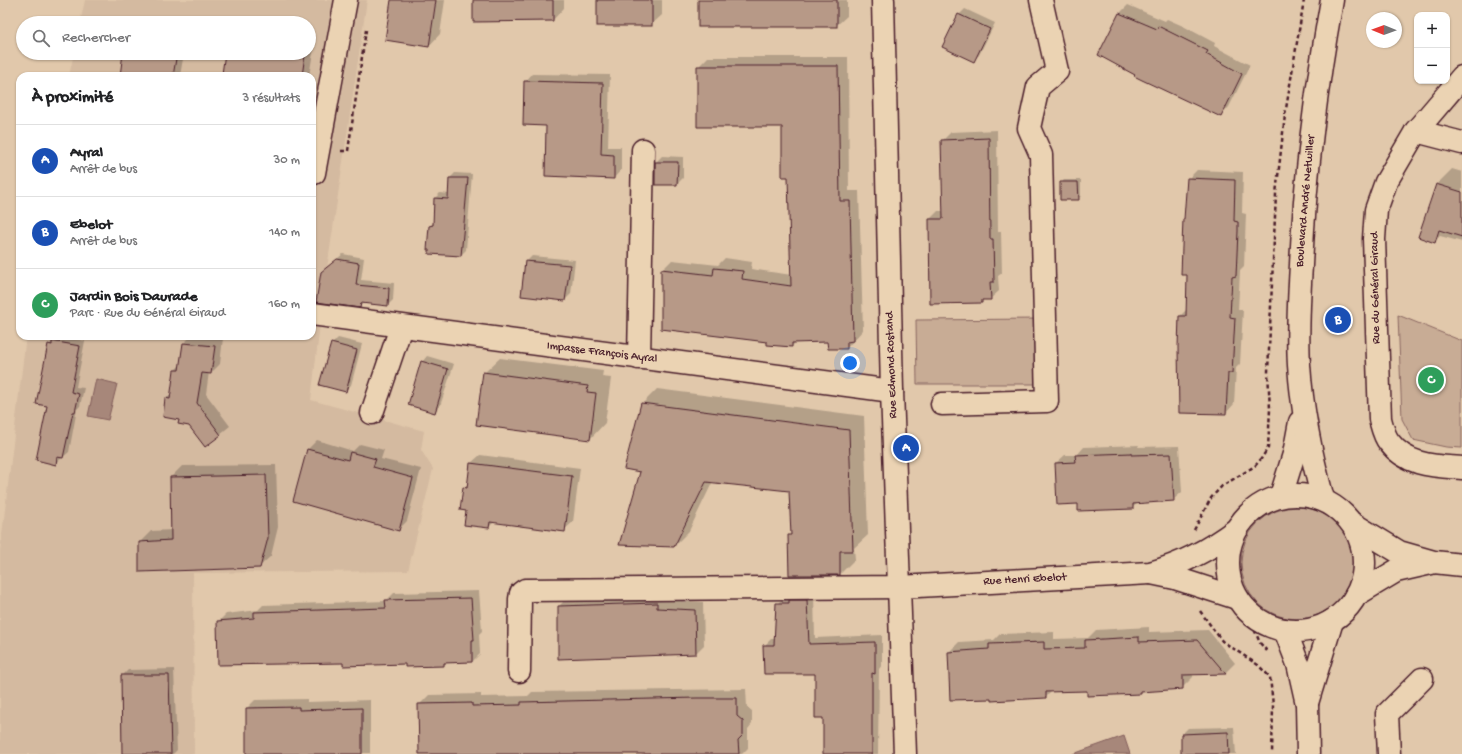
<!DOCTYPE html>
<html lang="fr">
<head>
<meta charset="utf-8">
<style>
  body { margin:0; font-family:"Gochi Hand",sans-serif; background:#f6f6f6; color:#202124 }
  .controls { position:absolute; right:12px; top:12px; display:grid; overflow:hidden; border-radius:8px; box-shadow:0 1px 3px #0004 }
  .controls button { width:36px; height:36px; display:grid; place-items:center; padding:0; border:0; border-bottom:1px solid #e0e0e0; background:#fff; color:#202124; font:20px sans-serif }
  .compass { position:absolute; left:1366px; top:12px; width:36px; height:36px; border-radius:50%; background:#fff; box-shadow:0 1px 3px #0004; rotate:271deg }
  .you { position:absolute; left:850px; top:363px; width:14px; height:14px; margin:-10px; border:3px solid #fff; border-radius:50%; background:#1a73e8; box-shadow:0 0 0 6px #1a73e833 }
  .badge { display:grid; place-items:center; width:26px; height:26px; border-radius:50%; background:#1f6fb2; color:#fff; font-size:13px; font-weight:700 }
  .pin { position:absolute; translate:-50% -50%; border:2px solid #fff; box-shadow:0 1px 4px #0006 }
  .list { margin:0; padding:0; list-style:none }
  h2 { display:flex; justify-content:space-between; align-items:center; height:52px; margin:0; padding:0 16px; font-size:17px }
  h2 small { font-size:13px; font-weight:400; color:#757577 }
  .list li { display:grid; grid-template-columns:26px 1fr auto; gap:12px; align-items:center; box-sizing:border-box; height:72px; padding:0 16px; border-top:1px solid #e0e0e0 }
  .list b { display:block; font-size:15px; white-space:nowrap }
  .list p { margin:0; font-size:13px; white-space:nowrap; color:#757577 }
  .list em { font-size:13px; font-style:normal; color:#757577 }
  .icon { flex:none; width:22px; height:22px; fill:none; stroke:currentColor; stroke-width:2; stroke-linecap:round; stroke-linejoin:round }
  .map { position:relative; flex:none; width:1462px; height:754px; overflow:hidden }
  .search { position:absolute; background:#fff; box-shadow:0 1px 3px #0004; left:16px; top:16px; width:300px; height:44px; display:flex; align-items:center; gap:10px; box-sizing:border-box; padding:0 14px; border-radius:22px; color:#757577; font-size:15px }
  .panel { position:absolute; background:#fff; box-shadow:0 1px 3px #0004; left:16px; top:72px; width:300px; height:268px; border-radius:12px }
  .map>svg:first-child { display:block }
  .built { fill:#d4baa0 }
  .green { fill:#c8ac95; stroke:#896660 }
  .water { fill:#a7877a; stroke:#825d5a }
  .shadow { fill:#0003 }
  .building { fill:#b79987; stroke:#4a1f2b }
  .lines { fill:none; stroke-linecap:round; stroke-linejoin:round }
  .minor-casing { stroke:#4a1f2b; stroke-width:25 }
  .major-casing { stroke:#4a1f2b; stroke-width:25 }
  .path { stroke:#4a1f2b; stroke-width:2.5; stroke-dasharray:4 3; stroke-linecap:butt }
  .minor { stroke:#ebd3b3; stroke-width:22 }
  .major { stroke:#ebd3b3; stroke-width:22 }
  .labels { text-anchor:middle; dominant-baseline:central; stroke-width:3.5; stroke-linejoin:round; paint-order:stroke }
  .street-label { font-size:12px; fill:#4a1f2b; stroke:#ebd3b3 }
</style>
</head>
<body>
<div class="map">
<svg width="1462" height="754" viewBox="0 0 1462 754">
  <rect width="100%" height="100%" fill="#e1c8ab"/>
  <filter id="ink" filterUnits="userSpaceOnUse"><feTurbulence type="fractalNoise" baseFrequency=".025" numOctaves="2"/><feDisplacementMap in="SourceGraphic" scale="8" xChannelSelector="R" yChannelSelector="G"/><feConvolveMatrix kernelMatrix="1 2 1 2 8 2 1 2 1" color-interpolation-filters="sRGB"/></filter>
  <g filter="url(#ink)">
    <path class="built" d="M85,0H367L325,282L311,400L424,431L421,450L433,469L408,571L193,573L194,754H0V551L26,336H312V76H69L74,53H309V23H80Z"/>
    <g class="green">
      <path d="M1398,315L1462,341V448L1446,447L1413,440L1402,419Z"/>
      <path d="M1039,319V384H917L916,320Z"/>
      <circle cx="1297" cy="563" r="56"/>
    </g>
    <g class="water">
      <path d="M96,379L117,384L108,420L88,416Z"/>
      <path d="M1124,736L1130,754H1073Z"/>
    </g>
    <g class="shadow">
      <path d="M392,0H445L440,34L429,46Z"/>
      <path d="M474,0H564V8L553,20Z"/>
      <path d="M598,0H662V15L651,25Z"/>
      <path d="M699,0H847V16L836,26Z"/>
      <path d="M1128,5L1165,21L1167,19L1183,26L1215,43L1214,46L1250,65L1229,107L1221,116L1136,74L1120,13Z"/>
      <path d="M965,9L995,23L979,55L973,61L959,15Z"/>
      <path d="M137,18L170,23H132Z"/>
      <path d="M309,46L314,47L309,76H226V53H309Z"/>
      <path d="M124,53H184L180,76H121Z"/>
      <path d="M708,57H848L849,191H859L863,330L847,348L828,341L796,342L792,346L768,342L662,270L672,260L718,265L725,258L752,262L751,269L792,275L789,176L783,126L698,67Z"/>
      <path d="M532,74L610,75L608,147H621V170L614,178L547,125L525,82Z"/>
      <path d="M997,130L998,231H1001L1002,273L998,276L999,291L990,299H984L981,302L930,219L938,211H944L942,141L951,132Z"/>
      <path d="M662,156L683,157V178L677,184L656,162Z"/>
      <path d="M1452,169L1462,172V242L1440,236L1434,242L1419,236L1437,184Z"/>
      <path d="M1197,170L1243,172L1242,213L1246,214L1244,267L1240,271L1238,310H1243L1240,364L1236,368L1234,404L1226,413L1180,316L1187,309L1188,274L1185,218L1188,179Z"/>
      <path d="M455,173L472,174L466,250L461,255L430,226L434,222L435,198L440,193L449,194L450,178Z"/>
      <path d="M1064,180H1081V196L1078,199L1061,183Z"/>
      <path d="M343,254L364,258L361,280L394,283L393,300L388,305L364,302L359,307L327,267Z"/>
      <path d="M532,256L575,260L571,294L565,300L526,262Z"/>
      <path d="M59,336L85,341L76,387L84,388L80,406L77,409L69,452L55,464L48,406L49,345Z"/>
      <path d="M191,336L223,338L220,364L211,373L209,372L206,394L230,426L205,446L190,426L180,419L164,416L166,398L172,393L175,370L180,365L184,343Z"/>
      <path d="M338,338L362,344L351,385L345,391L332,344Z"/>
      <path d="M427,356L454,364L440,406L435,412L422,362Z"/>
      <path d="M500,358L603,371L602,377L611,378L605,423L590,439L484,373Z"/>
      <path d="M657,389L864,416L868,535L854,548L855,559L840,574L789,536L792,533L790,490L713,481L689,531L674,546L641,471L642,404Z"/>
      <path d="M317,440L353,451L360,444L384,450L381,459L421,469L407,521L398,530L294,500L308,449Z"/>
      <path d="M1139,445L1138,447L1179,446L1182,492L1173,500L1138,503L1132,508L1079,503L1056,463L1065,455H1077L1084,447Z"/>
      <path d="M480,455L580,468L573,522L564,530L495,521L489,527L467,510L464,488L469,483L471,463Z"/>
      <path d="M276,465L278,527L271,556L259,567L140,542L151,531L172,530L171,477L182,466Z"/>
      <path d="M479,591L482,631L479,634L480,654L472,662H447L444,665L343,662L218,622L226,614L258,610L263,605L386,601L394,593Z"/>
      <path d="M814,594L815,638L882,635V665L879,669L878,754H824V717L816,673L764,646L771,639H775L777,604L784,597Z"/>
      <path d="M665,596L664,600L703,602L704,645L696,653L559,658V606L567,598Z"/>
      <path d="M1149,627V632L1208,630L1235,663L1225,673L1193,674V677L1182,688L1052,691L1046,697L949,652L959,642L994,640L1000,634L1054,632V639L1088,638L1096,630Z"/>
      <path d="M174,669L177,750L173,754H123L122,676L128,670Z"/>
      <path d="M746,689L747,707L752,711V724L748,729V748L742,754H420L419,705L429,695L481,694V697L528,696L532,692Z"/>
      <path d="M307,699V702L370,700V753L247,754V708L255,700Z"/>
      <path d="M1234,727L1236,754H1182V734L1188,728Z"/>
    </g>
    <g class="building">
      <path d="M391,0H436L429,47L385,40Z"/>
      <path d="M473,0H553V21L473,22Z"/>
      <rect x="597" y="0" width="55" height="26"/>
      <rect x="698" y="0" width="139" height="27"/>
      <path d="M1119,13L1157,29L1158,26L1208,51L1206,54L1242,74L1221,117L1142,80L1134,76L1135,75L1098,55Z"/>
      <path d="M958,14L990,29L974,62L942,47Z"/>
      <path d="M123,53H177L173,76H120Z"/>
      <path d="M225,53H288L305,55L302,76H237L222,74Z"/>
      <path d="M697,66H838L840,201H850L853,341L847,342V349H828L827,342L792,343V347L767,345V342L661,329V269L713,275L714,268L743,271L742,279L791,286L788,177H782V127H697Z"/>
      <path d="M524,81L603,83L601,154L614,155V179L545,176L546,126L523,125Z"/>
      <path d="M989,138L990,239H993L994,282H990L991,300H982V303L930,304L929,219H943L941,140Z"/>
      <path d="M655,162H678L677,185H655Z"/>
      <path d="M449,178H468L461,256L429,254V250H427L429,226L433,225L434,198L448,199Z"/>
      <path d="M1187,178L1235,180L1234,221L1238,222V231L1236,276L1232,277L1230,317L1235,318L1232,373H1228L1226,414L1179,413L1178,347L1179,316H1186L1187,275H1181L1183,219H1184Z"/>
      <path d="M1060,182H1078L1079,200H1060Z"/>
      <path d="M1436,184L1462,192V237L1439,230L1435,243L1418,237Z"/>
      <path d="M337,259L359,263L356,285L389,288L388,306L361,303L360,308L316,302L321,272Z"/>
      <path d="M525,261L570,265L565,301L521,296Z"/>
      <path d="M52,341L80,346L71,392L79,394L75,412H73L63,458L57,457L56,465L36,460L47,406L36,404L48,344L52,345Z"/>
      <path d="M183,343L215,346L211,374L202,373L197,403L221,435L205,447L189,426L178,424L179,420L163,417L165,398L170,399L174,370H179Z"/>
      <path d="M331,343L357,350L346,392L319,385Z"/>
      <path d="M421,361L448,369L435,413L408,405Z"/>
      <path d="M483,372L588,386L587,392L596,393L590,440L476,425Z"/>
      <path d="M641,403L849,430L853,551H840V575H789L788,535H791L789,491L706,482L674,547L619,545L640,472L624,469Z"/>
      <path d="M307,449L348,460L350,452L376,459L373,467L413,478L399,531L293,501Z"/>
      <path d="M1131,453V455L1171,454L1174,501L1133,504V509L1078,511V504L1057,505L1055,463L1076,462L1075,455Z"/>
      <path d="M470,463L572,476L565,532L490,522L489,528L464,525L466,511L460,510L463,487L467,488Z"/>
      <path d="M266,475L268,538L260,568L139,572V542L171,540L170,477Z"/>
      <path d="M471,598L474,640H472V662L444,663V666L405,667V664L343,666V663L218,665L217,621L254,618V612L386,608L385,600Z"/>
      <path d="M789,600H807L809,644L875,642V674L872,673V754H823V718H815V674H764L763,645H774L776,603H789Z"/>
      <path d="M657,603V608L695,610L696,654L558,659V606Z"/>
      <path d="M1139,637V642L1197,640L1226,674L1183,675V689L1141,692V694L1087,696V691L1046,692V698L991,701V699L950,700L948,652L989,649V644L1044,642V649L1085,648V640Z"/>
      <path d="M121,675H169L171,754H122Z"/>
      <path d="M696,698H737V716L743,721V735L738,740L739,754H419L418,704L472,703V706L521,705V702Z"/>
      <path d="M299,707V710L362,708V754H246V708Z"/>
      <path d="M1228,732L1229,754H1181V734Z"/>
    </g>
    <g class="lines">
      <defs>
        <g id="minor">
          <path d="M883,0L892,391L905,754"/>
          <path d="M1462,77L1416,131L1386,182L1376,210L1374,239L1380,419C1382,426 1384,436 1389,442C1407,466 1435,466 1462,468"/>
          <path d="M1416,131L1462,143"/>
          <path d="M314,173L346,0"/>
          <path d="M312,314L892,391"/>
          <path d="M639,358L643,150"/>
          <path d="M942,404L1047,401L1041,155L1029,128L1038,87L1057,71L1041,0"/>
          <path d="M372,413L401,327"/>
          <path d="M1353,524L1399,552L1434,562L1462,565"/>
          <path d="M1151,573L1175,578L1237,598"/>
          <path d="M1356,595L1396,571L1431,563"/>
          <path d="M519,671L520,599L521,593L525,590L900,587L1150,573C1183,564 1209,550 1237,529"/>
          <path d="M1389,754L1387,714L1422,679"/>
        </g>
        <g id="major">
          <circle cx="1296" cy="563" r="68"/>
          <path d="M1281,496L1294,454L1300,422"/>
          <path d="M1323,499C1311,455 1302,411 1299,365C1297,332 1299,298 1301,265C1305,176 1316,88 1332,0"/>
          <path d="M1285,630L1298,664L1307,704L1308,754"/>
          <path d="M1307,703L1332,621"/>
        </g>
      </defs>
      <use href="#minor" class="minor-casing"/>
      <use href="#major" class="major-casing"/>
      <g class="path">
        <path d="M341,151H348L366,30"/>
        <path d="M1252,510L1259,500"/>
        <path d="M1194,530L1211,498L1222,486L1255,466L1261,459L1268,448L1270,409L1268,372L1276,194L1285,115L1304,0"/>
        <path d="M1200,611L1222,641L1258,665L1270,677L1273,705L1272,754"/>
        <path d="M1249,617L1260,643L1267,651"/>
      </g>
      <use href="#minor" class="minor"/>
      <use href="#major" class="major"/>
    </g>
  </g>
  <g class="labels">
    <g class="street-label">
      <text transform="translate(1306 201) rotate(-85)">Boulevard André Netwiller</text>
      <text transform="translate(1376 288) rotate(-91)">Rue du Général Giraud</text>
      <text transform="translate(602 353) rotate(7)">Impasse François Ayral</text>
      <text transform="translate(892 365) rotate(-92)">Rue Edmond Rostand</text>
      <text transform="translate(1025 580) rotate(-3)">Rue Henri Ebelot</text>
    </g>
  </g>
</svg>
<div class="controls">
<button>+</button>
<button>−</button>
</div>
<svg class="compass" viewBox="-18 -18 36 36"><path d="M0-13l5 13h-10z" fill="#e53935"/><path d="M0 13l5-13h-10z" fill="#757577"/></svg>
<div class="you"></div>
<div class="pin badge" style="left:906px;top:448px;background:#1a4fb4">A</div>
<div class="pin badge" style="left:1338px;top:320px;background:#1a4fb4">B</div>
<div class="pin badge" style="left:1431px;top:380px;background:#2e9e5b">C</div>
<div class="search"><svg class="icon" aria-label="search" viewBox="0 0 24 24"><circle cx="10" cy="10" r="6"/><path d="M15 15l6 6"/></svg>Rechercher</div>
<section class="panel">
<h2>À proximité<small>3 résultats</small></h2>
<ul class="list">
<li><span class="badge" style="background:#1a4fb4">A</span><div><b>Ayral</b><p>Arrêt de bus</p></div><em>30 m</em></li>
<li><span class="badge" style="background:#1a4fb4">B</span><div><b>Ebelot</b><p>Arrêt de bus</p></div><em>140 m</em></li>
<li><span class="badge" style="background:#2e9e5b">C</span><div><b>Jardin Bois Daurade</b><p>Parc · Rue du Général Giraud</p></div><em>160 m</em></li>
</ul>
</section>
</div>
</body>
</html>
